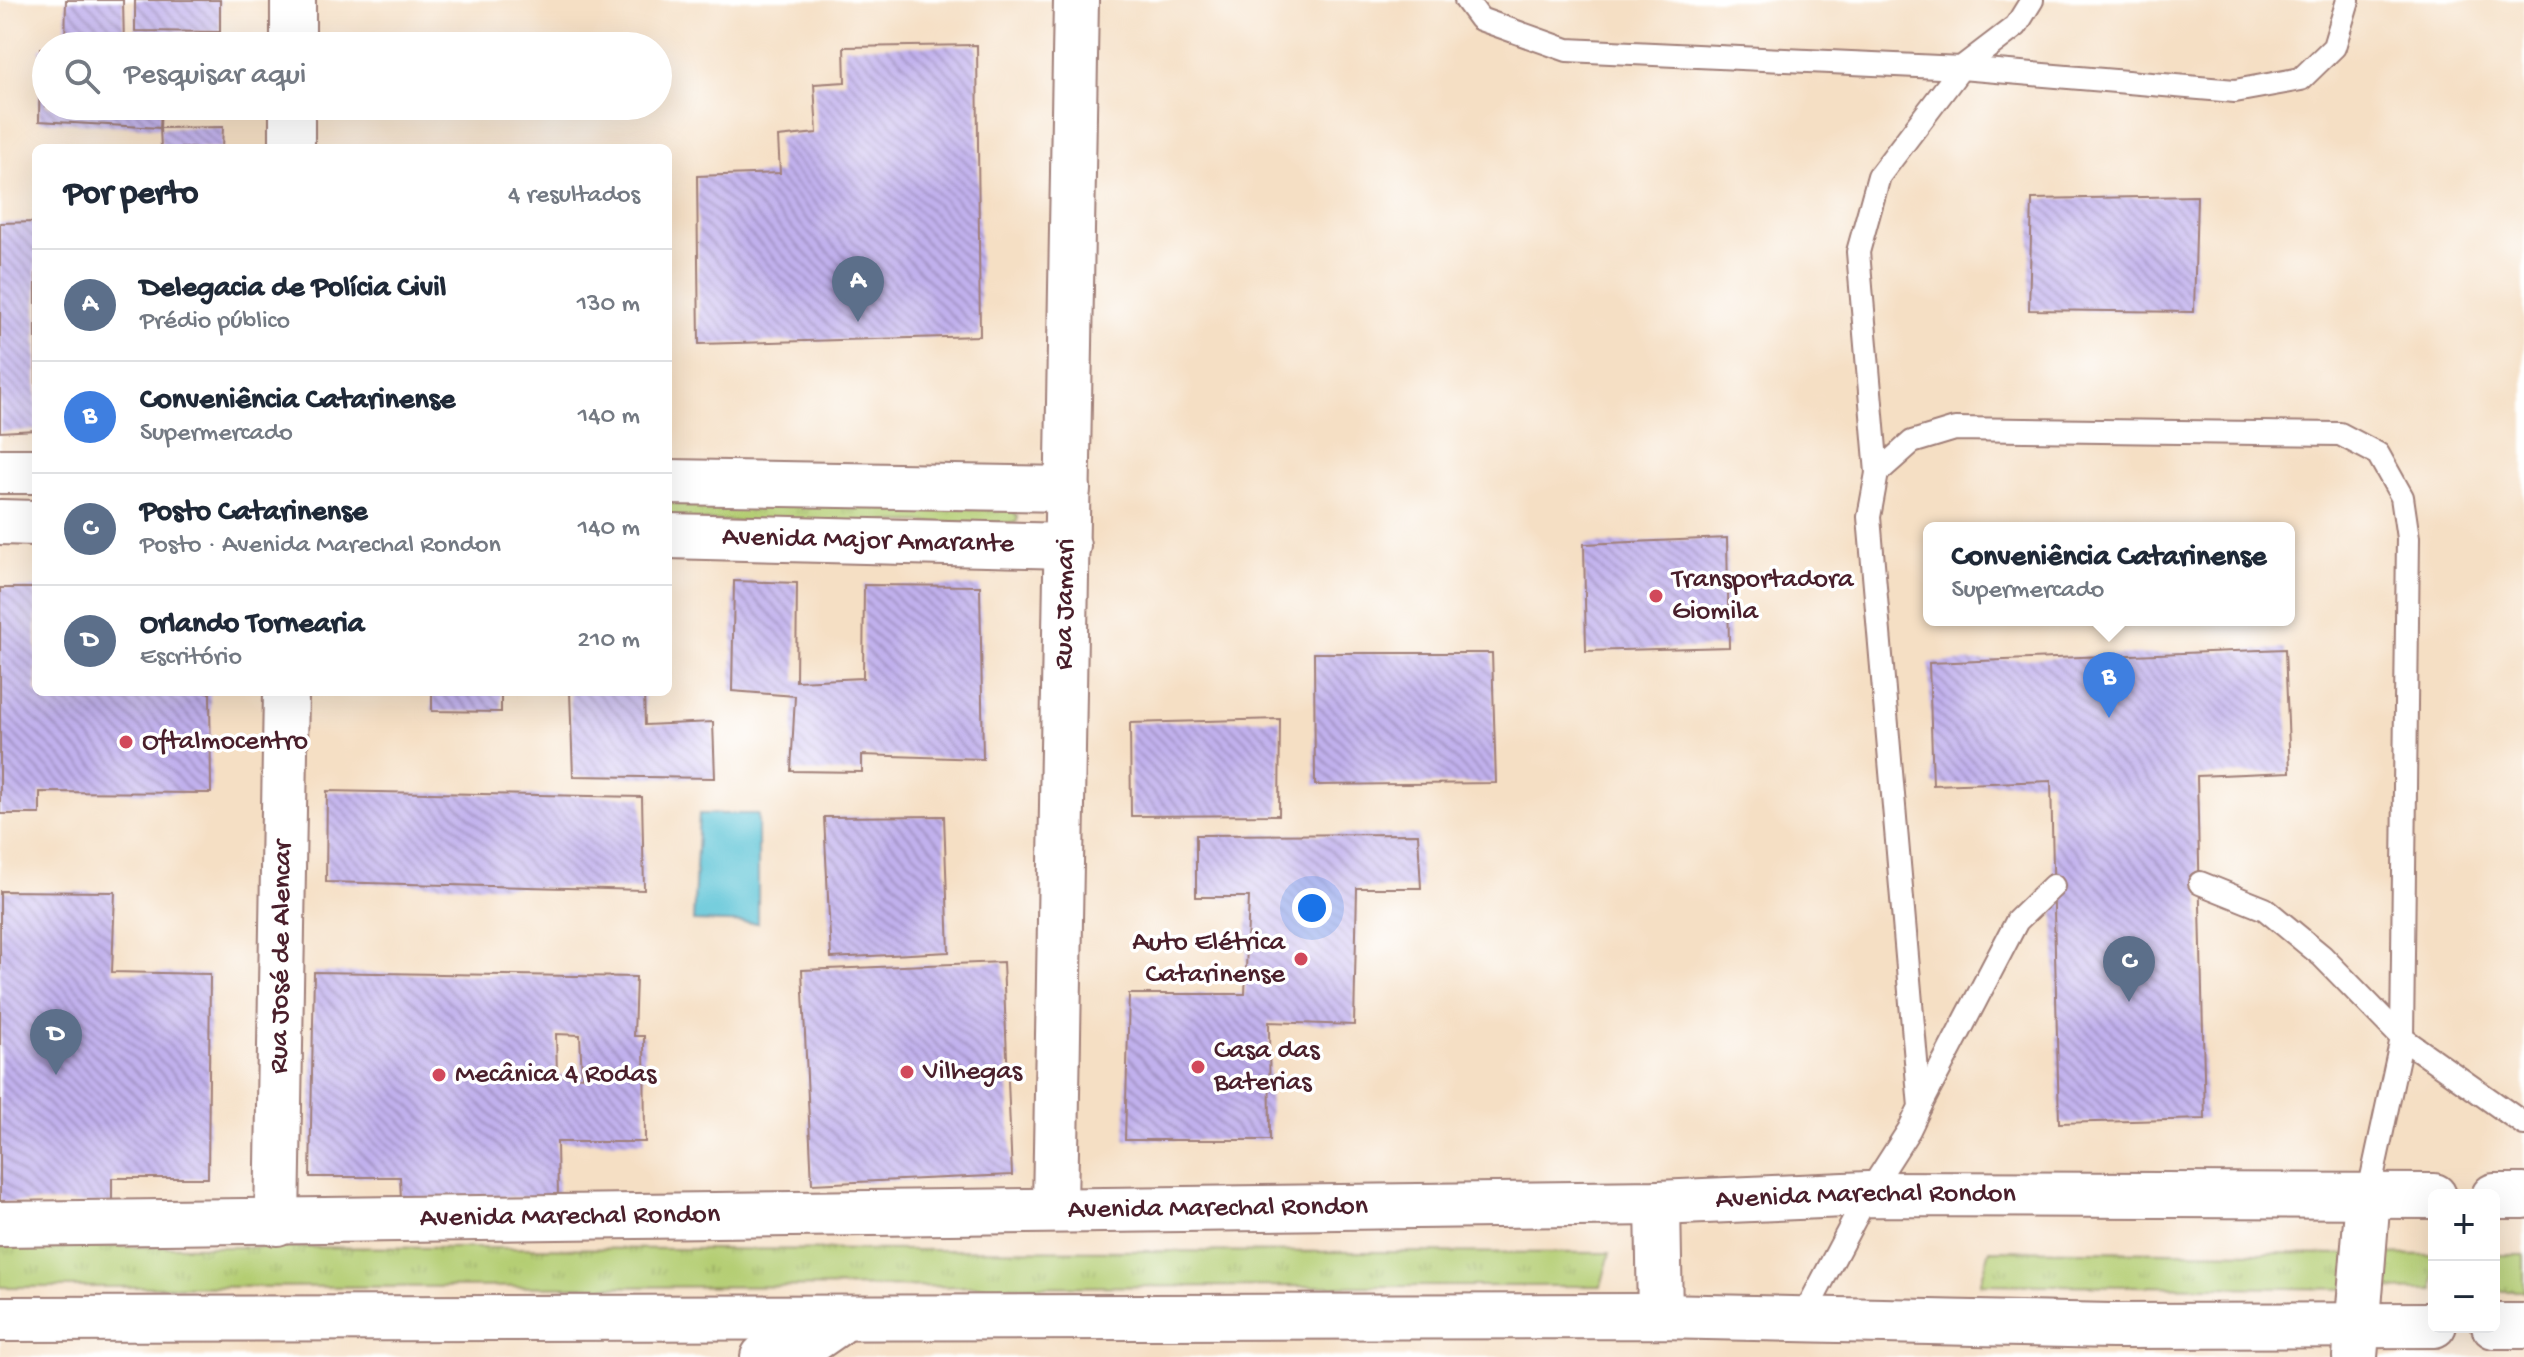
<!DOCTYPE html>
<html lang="pt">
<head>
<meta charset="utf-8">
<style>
  body { margin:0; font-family:"Gochi Hand",sans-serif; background:#f6f6f7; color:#1f2937 }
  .controls { position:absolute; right:24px; bottom:24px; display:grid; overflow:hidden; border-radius:12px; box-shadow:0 8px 32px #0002 }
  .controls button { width:72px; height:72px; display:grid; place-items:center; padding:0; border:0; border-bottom:2px solid #e0e1e3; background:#fff; color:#1f2937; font:40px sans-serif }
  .you { position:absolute; left:1312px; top:908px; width:28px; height:28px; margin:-20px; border:6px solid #fff; border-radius:50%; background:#1a73e8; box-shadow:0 0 0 12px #1a73e833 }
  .badge { display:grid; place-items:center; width:52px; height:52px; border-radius:50%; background:#ea580c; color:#fff; font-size:26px; font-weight:700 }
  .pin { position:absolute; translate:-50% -66px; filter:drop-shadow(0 2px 4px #0008) }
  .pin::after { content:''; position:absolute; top:42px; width:28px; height:24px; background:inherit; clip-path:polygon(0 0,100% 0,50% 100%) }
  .popup { position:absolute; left:1923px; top:522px; width:372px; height:104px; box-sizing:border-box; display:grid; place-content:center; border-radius:12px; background:#fff; filter:drop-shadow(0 2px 6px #0005); font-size:26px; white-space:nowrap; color:#747a83 }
  .popup b { font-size:30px; color:#1f2937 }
  .popup::after { content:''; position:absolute; left:50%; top:100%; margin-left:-16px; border:16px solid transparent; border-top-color:#fff }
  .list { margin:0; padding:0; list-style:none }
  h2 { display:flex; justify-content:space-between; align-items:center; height:104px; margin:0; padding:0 32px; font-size:34px }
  h2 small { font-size:26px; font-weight:400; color:#747a83 }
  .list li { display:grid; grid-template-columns:52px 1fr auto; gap:24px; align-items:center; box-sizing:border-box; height:112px; padding:0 32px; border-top:2px solid #e0e1e3 }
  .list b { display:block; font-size:30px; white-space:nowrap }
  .list p { margin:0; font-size:26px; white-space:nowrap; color:#747a83 }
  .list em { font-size:26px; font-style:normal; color:#747a83 }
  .icon { flex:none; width:44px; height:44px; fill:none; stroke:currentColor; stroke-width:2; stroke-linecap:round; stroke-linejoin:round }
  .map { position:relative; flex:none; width:2524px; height:1357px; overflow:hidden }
  .search { position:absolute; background:#fff; box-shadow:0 8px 32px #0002; left:32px; top:32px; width:640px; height:88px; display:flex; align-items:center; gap:20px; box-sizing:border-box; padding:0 28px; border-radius:44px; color:#747a83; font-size:30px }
  .panel { position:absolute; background:#fff; box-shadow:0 8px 32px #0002; left:32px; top:144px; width:640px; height:552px; border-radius:12px }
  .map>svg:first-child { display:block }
  .grass { fill:url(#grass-tufts); stroke:#7f764e; stroke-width:2 }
  .water { fill:#59c2d5; stroke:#527080; stroke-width:2 }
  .building { fill:url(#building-back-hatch); fill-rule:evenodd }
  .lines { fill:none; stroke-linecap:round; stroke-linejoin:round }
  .service-casing { stroke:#a07f78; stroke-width:26 }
  .minor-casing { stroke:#a07f78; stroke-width:48 }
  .tertiary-casing { stroke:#a07f78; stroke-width:48 }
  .secondary-casing { stroke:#a07f78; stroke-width:48 }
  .trunk-casing { stroke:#a07f78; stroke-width:48 }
  .service { stroke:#fff; stroke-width:22 }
  .minor { stroke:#fff; stroke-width:44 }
  .tertiary { stroke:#fff; stroke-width:44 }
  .secondary { stroke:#fff; stroke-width:44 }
  .trunk { stroke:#fff; stroke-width:44 }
  .poi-dot { fill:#d1495b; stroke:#fff; stroke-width:3 }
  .labels { text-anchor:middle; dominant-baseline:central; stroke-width:7; stroke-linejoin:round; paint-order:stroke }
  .street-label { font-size:28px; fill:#4a1f2b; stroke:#fff }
  .poi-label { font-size:28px; fill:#4a1f2b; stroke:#fff; text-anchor:start }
</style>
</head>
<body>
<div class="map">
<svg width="2524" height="1357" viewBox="0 0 2524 1357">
  <defs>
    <pattern id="grass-tufts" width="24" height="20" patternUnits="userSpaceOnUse" patternTransform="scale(2)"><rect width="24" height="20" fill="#b4cd72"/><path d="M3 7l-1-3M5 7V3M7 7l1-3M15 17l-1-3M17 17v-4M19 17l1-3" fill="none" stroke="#9cb063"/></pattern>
    <pattern id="building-back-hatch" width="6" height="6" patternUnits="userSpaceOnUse" patternTransform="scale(2)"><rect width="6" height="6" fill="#c1b1ed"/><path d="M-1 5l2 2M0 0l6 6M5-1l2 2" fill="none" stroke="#9f8fc0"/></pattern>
  </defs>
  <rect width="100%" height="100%" fill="#fff"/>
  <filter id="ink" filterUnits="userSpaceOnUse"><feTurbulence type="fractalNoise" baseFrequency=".0125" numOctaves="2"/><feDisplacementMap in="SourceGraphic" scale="16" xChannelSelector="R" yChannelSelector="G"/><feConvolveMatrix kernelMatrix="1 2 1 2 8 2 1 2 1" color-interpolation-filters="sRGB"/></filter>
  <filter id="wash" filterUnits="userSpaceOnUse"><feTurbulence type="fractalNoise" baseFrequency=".006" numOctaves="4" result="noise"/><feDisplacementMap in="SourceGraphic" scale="32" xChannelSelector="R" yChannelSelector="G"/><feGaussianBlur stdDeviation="1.8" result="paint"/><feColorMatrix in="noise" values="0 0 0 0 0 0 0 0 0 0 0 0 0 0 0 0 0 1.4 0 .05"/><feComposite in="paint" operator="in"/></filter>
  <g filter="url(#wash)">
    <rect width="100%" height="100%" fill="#f5dfc4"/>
    <g class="grass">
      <path d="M668,501L1012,509L1018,518L1016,523L668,521Z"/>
      <path d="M0,1246L1610,1253L1601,1286L0,1287Z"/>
      <path d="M1990,1250L2434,1255V1290L1980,1284Z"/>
      <rect x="2494" y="1255" width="30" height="36"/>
    </g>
    <path class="water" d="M699,814H758V923L693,921Z"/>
    <g id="blocks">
      <g class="building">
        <path d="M66,0H123L124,45H65Z"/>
        <path d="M135,0H220V32L135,31Z"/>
        <path d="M977,45L980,336L699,344L697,176L780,173L778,137L817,133L814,84L845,82L844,47Z"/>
        <path d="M40,48H46V106H161L160,128L39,121Z"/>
        <path d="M223,127L222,148H161L160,128Z"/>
        <path d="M2197,196L2194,312L2029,310L2032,199Z"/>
        <path d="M36,222V430L0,432V223Z"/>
        <path d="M1727,538L1729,647L1586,651L1584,544Z"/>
        <path d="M734,581L797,583L796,681L863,678L864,585L980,586L983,759L862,755V772L791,771L795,696L732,691Z"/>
        <path d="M0,588H36V692H210L211,793L40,792V814H0Z"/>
        <path d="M2285,649L2290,772L2197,776L2205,1119L2059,1123L2051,781L1933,785L1929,663Z"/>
        <path d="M1314,653H1492L1496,783L1315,785Z"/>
        <path d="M432,692H501V712L432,711Z"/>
        <path d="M570,692H644L645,725L713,722L715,778L573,776Z"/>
        <path d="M1280,719L1279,815L1131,816L1130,723Z"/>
        <path d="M327,791L642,797L644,890L326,882Z"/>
        <path d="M944,816L949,952L831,958L824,817Z"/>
        <path d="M1418,834L1421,888H1357L1354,1025L1269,1022L1270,1140H1125L1129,994H1245L1249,897H1196V835Z"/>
        <path d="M0,891L115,892L112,972L210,974L208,1178H112V1203L0,1202Z"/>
        <path d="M1003,962L1012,1175L812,1184L802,970Z"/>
        <path d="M314,972L636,977L634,1036H644L645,1142H557L558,1198L475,1196L401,1200L400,1177H310ZM556,1034L580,1035L582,1077L557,1075Z"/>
      </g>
    </g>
  </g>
  <g filter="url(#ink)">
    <use href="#blocks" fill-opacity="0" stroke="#a07f78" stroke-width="2"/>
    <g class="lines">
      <defs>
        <g id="service">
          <path d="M1466,0L1480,19L1567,50L1961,68L2235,91L2301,79L2334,47L2348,0"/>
          <path d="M1877,473L1858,252L1879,176L1961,68L2016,26L2032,0"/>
          <path d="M2200,883L2265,909L2322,956L2402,1038L2524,1124"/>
          <path d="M1920,1107L2017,921L2053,886"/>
          <path d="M1802,1319L1868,1194L1909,1130L1920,1107L1869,517L1877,473L1912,442L1955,429L2340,434L2378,454L2402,497L2408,538L2402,1038L2368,1196"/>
        </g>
        <g id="minor">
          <path d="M293,46V0"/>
          <path d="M292,148V106"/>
          <path id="s1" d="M277,1223L286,692"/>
        </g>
        <g id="tertiary">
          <path d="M0,471H36"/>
          <path d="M668,482L1068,489"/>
          <path d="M0,522L36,523"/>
          <path id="s2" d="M668,536L1068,546"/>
          <path id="s3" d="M1055,1208L1076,0"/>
        </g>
        <g id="secondary">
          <path d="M2494,1196H2524"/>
          <path id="s4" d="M0,1224L1658,1203L1868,1194L2434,1196"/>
        </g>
        <g id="trunk">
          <path d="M1658,1203L1660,1316"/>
          <path d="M0,1319L1660,1316L2112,1326L2434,1325"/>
          <path d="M2494,1326H2524"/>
          <path d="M763,1357L809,1343L838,1323"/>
          <path d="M2355,1357L2368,1196"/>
        </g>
      </defs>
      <use href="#service" class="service-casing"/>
      <use href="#minor" class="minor-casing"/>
      <use href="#tertiary" class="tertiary-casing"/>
      <use href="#secondary" class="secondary-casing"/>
      <use href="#trunk" class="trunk-casing"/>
      <use href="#service" class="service"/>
      <use href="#minor" class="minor"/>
      <use href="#tertiary" class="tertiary"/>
      <use href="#secondary" class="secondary"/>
      <use href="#trunk" class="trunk"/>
    </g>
  </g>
  <g class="poi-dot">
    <circle cx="1656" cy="596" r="8"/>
    <circle cx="126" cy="742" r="8"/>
    <circle cx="1301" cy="959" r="8"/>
    <circle cx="1198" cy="1067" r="8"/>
    <circle cx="907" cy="1072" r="8"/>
    <circle cx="439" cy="1075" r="8"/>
  </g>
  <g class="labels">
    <g class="street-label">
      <text stroke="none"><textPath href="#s2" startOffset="200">Avenida Major Amarante</textPath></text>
      <text stroke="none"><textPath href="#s3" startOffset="604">Rua Jamari</textPath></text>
      <text stroke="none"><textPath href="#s1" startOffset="266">Rua José de Alencar</textPath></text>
      <text stroke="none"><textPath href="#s4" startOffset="1866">Avenida Marechal Rondon</textPath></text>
      <text stroke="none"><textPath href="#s4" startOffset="1218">Avenida Marechal Rondon</textPath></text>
      <text stroke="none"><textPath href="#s4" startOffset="570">Avenida Marechal Rondon</textPath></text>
    </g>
    <g class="poi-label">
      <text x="1672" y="580">Transportadora<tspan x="1672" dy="32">Giomila</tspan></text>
      <text x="142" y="742">Oftalmocentro</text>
      <text x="1285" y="943" text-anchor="end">Auto Elétrica<tspan x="1285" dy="32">Catarinense</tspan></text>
      <text x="1214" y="1051">Casa das<tspan x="1214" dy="32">Baterias</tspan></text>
      <text x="923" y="1072">Vilhegas</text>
      <text x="455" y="1075">Mecânica 4 Rodas</text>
    </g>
  </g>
</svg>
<div class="controls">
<button>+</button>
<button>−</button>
</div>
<div class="you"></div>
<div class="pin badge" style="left:858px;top:322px;background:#5c6f8a">A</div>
<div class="pin badge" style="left:2109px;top:718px;background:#3f7fe0">B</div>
<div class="popup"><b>Conveniência Catarinense</b>Supermercado</div>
<div class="pin badge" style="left:2129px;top:1002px;background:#5c6f8a">C</div>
<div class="pin badge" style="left:56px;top:1075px;background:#5c6f8a">D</div>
<div class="search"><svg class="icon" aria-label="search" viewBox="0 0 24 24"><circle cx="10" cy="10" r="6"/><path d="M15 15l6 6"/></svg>Pesquisar aqui</div>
<section class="panel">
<h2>Por perto<small>4 resultados</small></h2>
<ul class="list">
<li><span class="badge" style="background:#5c6f8a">A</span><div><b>Delegacia de Polícia Civil</b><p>Prédio público</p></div><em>130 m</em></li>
<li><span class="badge" style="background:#3f7fe0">B</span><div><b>Conveniência Catarinense</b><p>Supermercado</p></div><em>140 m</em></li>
<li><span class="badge" style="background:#5c6f8a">C</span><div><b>Posto Catarinense</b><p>Posto · Avenida Marechal Rondon</p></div><em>140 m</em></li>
<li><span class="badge" style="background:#5c6f8a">D</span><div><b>Orlando Tornearia</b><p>Escritório</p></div><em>210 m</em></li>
</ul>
</section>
</div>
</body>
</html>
